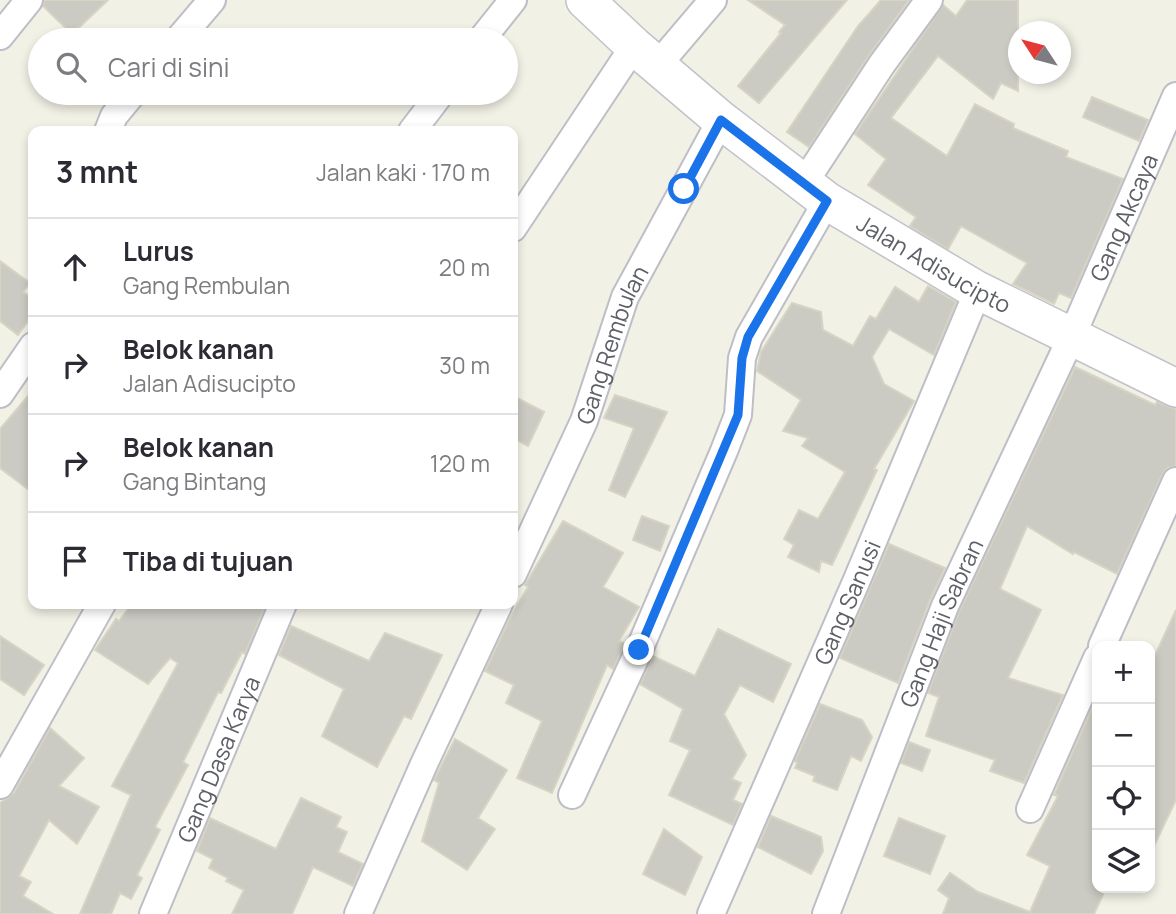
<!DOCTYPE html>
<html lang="id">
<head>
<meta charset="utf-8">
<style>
  body { margin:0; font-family:Manrope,sans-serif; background:#f7f7f7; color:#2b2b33 }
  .controls { position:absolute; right:21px; bottom:21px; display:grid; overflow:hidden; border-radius:14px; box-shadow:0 4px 10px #0003 }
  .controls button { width:63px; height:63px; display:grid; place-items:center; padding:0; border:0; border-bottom:2px solid #e1e1e2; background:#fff; color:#2b2b33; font:35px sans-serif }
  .compass { position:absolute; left:1008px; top:21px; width:63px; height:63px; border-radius:50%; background:#fff; box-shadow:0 4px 10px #0003; rotate:306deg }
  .stop { position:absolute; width:21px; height:21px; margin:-16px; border:5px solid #1a73e8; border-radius:50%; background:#fff }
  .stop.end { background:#1a73e8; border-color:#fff; box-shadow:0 2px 7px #0008 }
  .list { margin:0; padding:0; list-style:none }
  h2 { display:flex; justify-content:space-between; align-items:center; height:91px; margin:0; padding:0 28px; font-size:30px }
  h2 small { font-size:23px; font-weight:400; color:#7c7c81 }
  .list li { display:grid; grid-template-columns:46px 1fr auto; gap:21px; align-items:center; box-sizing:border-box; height:98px; padding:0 28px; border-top:2px solid #e1e1e2 }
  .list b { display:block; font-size:26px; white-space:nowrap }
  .list p { margin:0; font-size:23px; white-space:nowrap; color:#7c7c81 }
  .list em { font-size:23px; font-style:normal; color:#7c7c81 }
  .icon { flex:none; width:38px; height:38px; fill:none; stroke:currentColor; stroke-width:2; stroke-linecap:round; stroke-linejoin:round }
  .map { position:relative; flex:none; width:1176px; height:914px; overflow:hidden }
  .search { position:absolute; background:#fff; box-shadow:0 4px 10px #0003; left:28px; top:28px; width:490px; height:77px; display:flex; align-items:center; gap:18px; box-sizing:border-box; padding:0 24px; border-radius:38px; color:#7c7c81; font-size:26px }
  .panel { position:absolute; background:#fff; box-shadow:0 4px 10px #0003; left:28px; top:126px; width:490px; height:483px; border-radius:14px }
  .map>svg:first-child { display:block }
  .building { fill:#cccbc3; stroke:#d7d4c4; stroke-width:2 }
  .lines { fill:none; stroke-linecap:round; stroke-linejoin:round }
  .minor-casing { stroke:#bebfc6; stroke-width:30 }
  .secondary-casing { stroke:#c1c2ca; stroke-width:40 }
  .minor { stroke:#fff; stroke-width:26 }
  .secondary { stroke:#fff; stroke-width:37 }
  .route { stroke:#1a73e8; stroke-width:9 }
  .labels { text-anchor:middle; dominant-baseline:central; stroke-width:6; stroke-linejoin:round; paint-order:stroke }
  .street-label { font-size:23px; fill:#5e6068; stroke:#fff }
</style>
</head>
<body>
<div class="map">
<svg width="1176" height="914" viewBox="0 0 1176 914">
  <rect width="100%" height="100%" fill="#f1f1e6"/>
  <g class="building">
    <path d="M44,0H108L72,34L43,6Z"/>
    <path d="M748,0H847L759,103L738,86L781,33L779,32L785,25Z"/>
    <path d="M881,0H909L869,55L809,147L787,132L858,26Z"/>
    <path d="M967,0H1018V91L1001,83L993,99L938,56L891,118L947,156L975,104L1014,124L1013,128L1068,151L1066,157L1123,179L1071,298L1059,293L1054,304L1013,284L1027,263L961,226L948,249L910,226L916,217L868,185L886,159L855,134L943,5L956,16Z"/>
    <path d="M1092,97L1148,120L1139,141L1083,117Z"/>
    <path d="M0,261L30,283L23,292L33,299V314L18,335L0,321Z"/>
    <path d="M928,286L956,302L934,355L889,329L872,357L884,384L914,401L874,469L877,470L832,565L821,561L819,572L788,557L794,545L784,539L799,510L818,519L845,472L802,446L808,438L783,431L801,400L757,371L761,352L792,303L821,312L823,330L853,346L870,316L876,319L895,287L919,302Z"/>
    <path d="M1075,367L1155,405L1157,402L1176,409V466L1167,468L1162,475L1117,574L1074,552L1073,554L1027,526L1000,589L1041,610L1008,678L1063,695L1024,783L990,771L995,760L926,736L939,697L928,693L959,612Z"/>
    <path d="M33,390V493L0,468V429Z"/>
    <path d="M615,395L667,412L625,497L609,490L634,428L604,418Z"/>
    <path d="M513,396L544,412L528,446L513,438Z"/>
    <path d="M642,516L669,526L660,551L633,540Z"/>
    <path d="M563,521L623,553L603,587L639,607L619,641L625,644L613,669L607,665L552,793L517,778L542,721L506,703L514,685L485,671L509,620L528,587L525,585Z"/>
    <path d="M889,544L945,568L930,600L898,683L840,658Z"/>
    <path d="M132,604H266L245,654L242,652L221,693L218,692L183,762L188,765L155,827L160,830L137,875L142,878L131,899L120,893L111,914H80L131,795L112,786L178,663L170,658L148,684L95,650L116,619L119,621Z"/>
    <path d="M1176,610V800L1150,854V666Z"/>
    <path d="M291,626L369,661L385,633L442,655L411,719L404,716L377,767L322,736L344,689L279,655Z"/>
    <path d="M718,629L791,664L773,702L740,685L724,714L746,755L732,779L741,783L733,800L742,804L733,825L669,795L690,750L670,741L683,709L640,684L653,656L695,676Z"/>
    <path d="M0,636L44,665L24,695L0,679Z"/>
    <path d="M1097,696V888H1106L1094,914H943L949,898L938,890L950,873L978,892L1030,912L1050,866L1027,855L1058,796L1054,795Z"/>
    <path d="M820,704L862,720L872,737L861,761L851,756L837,790L813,781L815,776L795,768L797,763L795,761Z"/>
    <path d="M50,728L84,758L59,786L99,807L77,844L49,820L19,876L31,882L23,896L53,914H0V803L14,793Z"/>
    <path d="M455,739L507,770L478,818L495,829L467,870L422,841L439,783L434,780Z"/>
    <path d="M909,742L930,750L922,771L901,763Z"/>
    <path d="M301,798L341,817L336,827L347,832L338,852L363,864L353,886L313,867L292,914H232L244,890L226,881L228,878L209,868L213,859L197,851L210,818L276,849Z"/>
    <path d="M771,816L821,837L823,851L811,874L758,847Z"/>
    <path d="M899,818L945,836L930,874L884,856Z"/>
    <path d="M664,829L702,857L685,895L643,874Z"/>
  </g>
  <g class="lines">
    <defs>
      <g id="minor">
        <path d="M0,36L29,0"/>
        <path d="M178,40L212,0"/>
        <path d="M481,40L513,0"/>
        <path d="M657,66L713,0"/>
        <path d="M108,131L114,116L133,93"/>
        <path d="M412,131L441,93"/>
        <path d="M804,183L882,64L929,0"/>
        <path d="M513,228L634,46"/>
        <path d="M0,394L33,346"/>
        <path id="s1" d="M513,574L584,421L625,297L721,120"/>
        <path d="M1102,646L1176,481"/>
        <path d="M0,785L102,604"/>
        <path d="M572,795L639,650L724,451L738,415L742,358L749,337L827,201"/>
        <path d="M1030,809L1097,658"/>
        <path id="s2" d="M153,914L283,604"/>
        <path d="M358,914L424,764L499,604"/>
        <path id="s3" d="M711,914L856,582L972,305L975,289"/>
        <path id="s4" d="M826,914L945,606L1071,338L1176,96"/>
      </g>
      <g id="secondary">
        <path id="s5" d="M585,0L634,46L721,120L827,201L975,289L1176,388"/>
      </g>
    </defs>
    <use href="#minor" class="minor-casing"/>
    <use href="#secondary" class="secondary-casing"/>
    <use href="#minor" class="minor"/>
    <use href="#secondary" class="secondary"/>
  </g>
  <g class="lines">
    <path class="route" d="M639,650L738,415L742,358L748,337L827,201L721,120L684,189"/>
  </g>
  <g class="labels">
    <g class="street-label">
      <text stroke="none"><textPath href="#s4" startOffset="758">Gang Akcaya</textPath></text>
      <text stroke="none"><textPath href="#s5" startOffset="439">Jalan Adisucipto</textPath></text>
      <text stroke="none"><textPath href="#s1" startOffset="250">Gang Rembulan</textPath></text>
      <text stroke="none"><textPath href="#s3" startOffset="340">Gang Sanusi</textPath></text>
      <text stroke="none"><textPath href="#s4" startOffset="313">Gang Haji Sabran</textPath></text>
      <text stroke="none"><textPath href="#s2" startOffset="168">Gang Dasa Karya</textPath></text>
    </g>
  </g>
</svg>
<div class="controls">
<button>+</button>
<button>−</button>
<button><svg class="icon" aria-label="locate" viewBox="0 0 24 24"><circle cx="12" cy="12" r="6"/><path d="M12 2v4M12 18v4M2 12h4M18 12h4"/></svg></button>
<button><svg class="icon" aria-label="layers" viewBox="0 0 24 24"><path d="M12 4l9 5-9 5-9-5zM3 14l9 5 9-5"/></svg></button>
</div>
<svg class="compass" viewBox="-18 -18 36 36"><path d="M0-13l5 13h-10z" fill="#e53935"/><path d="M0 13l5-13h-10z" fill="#7c7c81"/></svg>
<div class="stop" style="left:684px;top:189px"></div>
<div class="stop end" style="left:639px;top:650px"></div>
<div class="search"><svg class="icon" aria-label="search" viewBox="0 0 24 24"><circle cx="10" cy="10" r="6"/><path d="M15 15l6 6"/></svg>Cari di sini</div>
<section class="panel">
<h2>3 mnt<small>Jalan kaki · 170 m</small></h2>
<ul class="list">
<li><svg class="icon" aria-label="ahead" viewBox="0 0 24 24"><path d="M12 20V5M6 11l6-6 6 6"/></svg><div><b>Lurus</b><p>Gang Rembulan</p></div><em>20 m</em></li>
<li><svg class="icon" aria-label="right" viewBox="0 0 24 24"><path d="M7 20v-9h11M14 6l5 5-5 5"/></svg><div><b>Belok kanan</b><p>Jalan Adisucipto</p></div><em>30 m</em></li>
<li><svg class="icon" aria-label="right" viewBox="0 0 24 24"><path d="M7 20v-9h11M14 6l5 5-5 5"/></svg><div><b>Belok kanan</b><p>Gang Bintang</p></div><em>120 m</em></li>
<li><svg class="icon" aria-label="arrive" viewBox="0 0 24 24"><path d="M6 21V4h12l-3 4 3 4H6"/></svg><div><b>Tiba di tujuan</b></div></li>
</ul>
</section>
</div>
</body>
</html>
